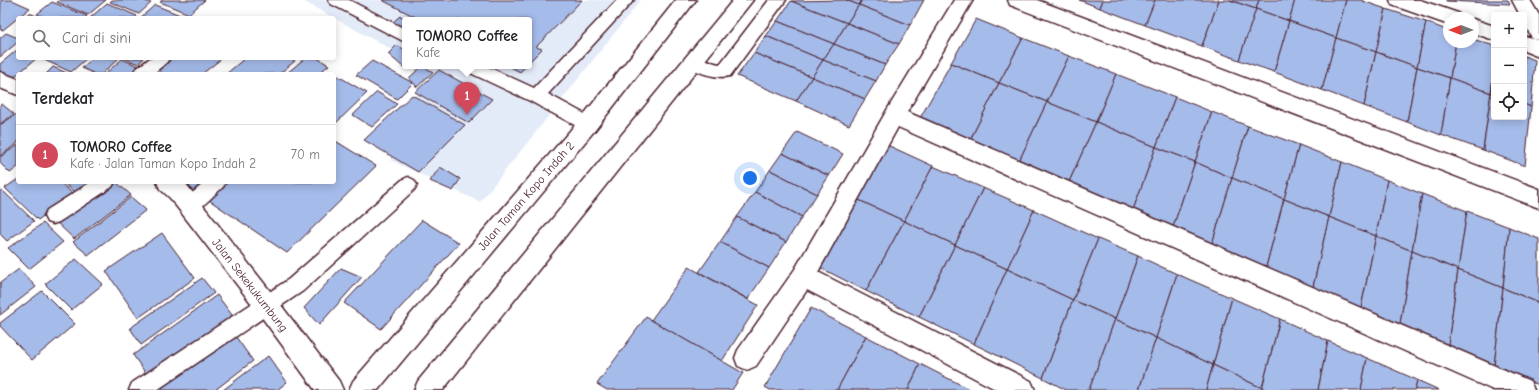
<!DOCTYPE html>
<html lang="id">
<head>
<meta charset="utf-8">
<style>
  body { margin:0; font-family:"Comic Neue",sans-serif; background:#f2f2f2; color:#202124 }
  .controls { position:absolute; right:12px; top:12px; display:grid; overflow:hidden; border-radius:4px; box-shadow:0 2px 10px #0003 }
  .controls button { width:36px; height:36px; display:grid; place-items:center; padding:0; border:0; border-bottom:1px solid #e0e0e0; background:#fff; color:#202124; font:20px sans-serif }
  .compass { position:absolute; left:1443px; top:12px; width:36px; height:36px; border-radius:50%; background:#fff; box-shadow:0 2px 10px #0003; rotate:270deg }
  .you { position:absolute; left:750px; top:178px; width:14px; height:14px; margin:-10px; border:3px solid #fff; border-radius:50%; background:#1a73e8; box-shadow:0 0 0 6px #1a73e833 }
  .badge { display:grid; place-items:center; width:26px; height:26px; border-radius:50%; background:#d1495b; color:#fff; font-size:13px; font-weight:700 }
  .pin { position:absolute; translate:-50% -33px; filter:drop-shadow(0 1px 2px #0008) }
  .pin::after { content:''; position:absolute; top:21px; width:14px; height:12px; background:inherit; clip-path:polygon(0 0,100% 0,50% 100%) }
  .popup { position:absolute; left:402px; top:17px; width:130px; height:52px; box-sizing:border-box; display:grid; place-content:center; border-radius:4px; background:#fff; filter:drop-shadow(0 1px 3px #0005); font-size:13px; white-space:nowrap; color:#757577 }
  .popup b { font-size:15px; color:#202124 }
  .popup::after { content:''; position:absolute; left:50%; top:100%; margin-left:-8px; border:8px solid transparent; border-top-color:#fff }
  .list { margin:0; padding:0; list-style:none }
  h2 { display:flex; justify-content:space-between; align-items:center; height:52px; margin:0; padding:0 16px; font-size:17px }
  h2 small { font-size:13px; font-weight:400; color:#757577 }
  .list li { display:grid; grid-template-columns:26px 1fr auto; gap:12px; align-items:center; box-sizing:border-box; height:60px; padding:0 16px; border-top:1px solid #e0e0e0 }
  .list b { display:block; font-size:15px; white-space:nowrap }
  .list p { margin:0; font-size:13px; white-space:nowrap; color:#757577 }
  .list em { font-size:13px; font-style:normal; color:#757577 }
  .icon { flex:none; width:22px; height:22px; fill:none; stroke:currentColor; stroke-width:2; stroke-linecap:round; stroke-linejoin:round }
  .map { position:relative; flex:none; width:1539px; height:390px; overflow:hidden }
  .search { position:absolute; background:#fff; box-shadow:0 2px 10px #0003; left:16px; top:16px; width:320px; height:44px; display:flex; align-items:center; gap:10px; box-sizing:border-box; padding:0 14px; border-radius:4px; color:#757577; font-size:15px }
  .panel { position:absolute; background:#fff; box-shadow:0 2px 10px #0003; left:16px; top:72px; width:320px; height:112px; border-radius:4px }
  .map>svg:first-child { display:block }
  .built { fill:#e4ebf8 }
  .building { fill:#a5bbe9; stroke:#4a1f2b }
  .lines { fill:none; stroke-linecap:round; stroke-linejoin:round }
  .lane-casing { stroke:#4a1f2b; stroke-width:3 }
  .street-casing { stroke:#4a1f2b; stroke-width:3 }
  .secondary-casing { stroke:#4a1f2b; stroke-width:3 }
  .lane { fill:#fff; fill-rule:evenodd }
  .street { fill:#fff; fill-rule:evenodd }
  .secondary { fill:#fff; fill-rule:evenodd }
  .labels { text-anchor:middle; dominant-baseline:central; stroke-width:3; stroke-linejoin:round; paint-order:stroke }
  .street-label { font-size:12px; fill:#4a1f2b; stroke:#fff }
</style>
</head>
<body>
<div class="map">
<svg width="1539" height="390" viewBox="0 0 1539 390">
  <rect width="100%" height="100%" fill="#fff"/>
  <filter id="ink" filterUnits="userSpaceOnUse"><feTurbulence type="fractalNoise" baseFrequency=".025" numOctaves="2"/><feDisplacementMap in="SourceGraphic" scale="8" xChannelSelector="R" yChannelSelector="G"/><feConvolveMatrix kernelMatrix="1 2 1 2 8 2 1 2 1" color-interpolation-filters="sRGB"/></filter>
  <g filter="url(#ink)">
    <path class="built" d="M301,0H641L480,202L390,160L407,143L381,128L438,76L420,66H529V20H405V57Z"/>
    <g class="building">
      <path d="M1,0H12L30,8L3,30L0,29Z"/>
      <path d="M60,0H106L88,15L57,2Z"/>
      <path d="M112,0H142L151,3L139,14L110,2Z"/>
      <path d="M162,0H205L189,14L160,2Z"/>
      <path d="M382,0H582L536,47L542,49L529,62V20H421Z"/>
      <path d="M846,0L859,5L847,23L791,1Z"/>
      <path d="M846,0H862L859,5Z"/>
      <path d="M862,0H924L910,25L859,5Z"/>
      <path d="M1079,0H1103L1100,8Z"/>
      <path d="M1103,0H1155L1145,25L1100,8Z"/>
      <path d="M1155,0H1219L1202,46L1145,25Z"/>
      <path d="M1219,0H1230L1256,9L1239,60L1202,46Z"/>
      <path d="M1230,0H1259L1256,9Z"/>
      <path d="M1259,0H1295L1289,21L1256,9Z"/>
      <path d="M1295,0H1346L1336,38L1289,21Z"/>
      <path d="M1346,0H1360L1386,9L1376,52L1336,38Z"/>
      <path d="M1446,0H1508L1510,4L1446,1Z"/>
      <path d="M791,1L847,23L834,44L777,21Z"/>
      <path d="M52,2L87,16L85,18H47L37,14Z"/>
      <path d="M107,3L137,16L135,18H90Z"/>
      <path d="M155,5L185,17L140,18Z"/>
      <path d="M859,5L910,25L899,44L847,23Z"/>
      <path d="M1256,9L1289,21L1274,72L1239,60Z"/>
      <path d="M1386,9L1426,22L1417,67L1376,52Z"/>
      <path d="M29,13L41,18H23Z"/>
      <path d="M400,16L408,20H405V30L392,23Z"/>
      <path d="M976,19L1023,38L999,83L951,63Z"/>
      <path d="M777,21L834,44L823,60L766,36Z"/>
      <path d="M1289,21L1336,38L1322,90L1274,72Z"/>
      <path d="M1426,22L1449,31V42H1456L1450,78L1417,67Z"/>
      <path d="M847,23L899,44L885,65L834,44Z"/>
      <path d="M6,33L18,38V42L0,57V38Z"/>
      <path d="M766,36L823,60L812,77L754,53Z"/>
      <path d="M1023,38L1069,56L1047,102L999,83Z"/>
      <path d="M1336,38L1376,52L1364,106L1322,90Z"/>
      <path d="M1473,39L1494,46V70L1491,93L1450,78L1456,42H1473Z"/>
      <path d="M834,44L885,65L876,81L823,60Z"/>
      <path d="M397,45L405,50V65L403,67L388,54Z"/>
      <path d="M18,49V58H37L14,77L0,71V64Z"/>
      <path d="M1376,52L1417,67L1407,122L1364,106Z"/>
      <path d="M754,53L812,77L796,101L737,76Z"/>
      <path d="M1069,56L1116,74L1096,122L1047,102Z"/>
      <path d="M1524,56L1535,60L1531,107L1524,104Z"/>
      <path d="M43,58H87L71,72L42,59Z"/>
      <path d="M93,58H119L102,74H95L82,68Z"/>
      <path d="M124,58H144L138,64Z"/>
      <path d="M173,58H220L221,59L202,74H164L158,70Z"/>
      <path d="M245,58H289L295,61L279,74H226Z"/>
      <path d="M305,58H317L329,65L318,74H286Z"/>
      <path d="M122,59L138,66L129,74H105Z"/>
      <path d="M823,60L876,81L865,99L812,77Z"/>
      <path d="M372,61L413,83L397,99L356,75Z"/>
      <path d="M951,63L999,83L970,140L920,118Z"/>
      <path d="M422,66L433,72L417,87L409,78Z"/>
      <path d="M509,66H526L520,72Z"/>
      <path d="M53,67L69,74H46Z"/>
      <path d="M1417,67L1450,78L1441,135L1407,122Z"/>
      <path d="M439,70L492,99L469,123L415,92Z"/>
      <path d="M1494,70V94L1491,93Z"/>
      <path d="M1116,74L1175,97L1156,147L1096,122Z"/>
      <path d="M338,76L367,93L334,125V79Z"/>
      <path d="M812,77L865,99L849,125L796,101Z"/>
      <path d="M1450,78L1491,93L1483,150L1441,135Z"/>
      <path d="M999,83L1047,102L1019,161L970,140Z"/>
      <path d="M377,92L397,104L372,127L353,115Z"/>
      <path d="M1491,93L1494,94V117H1524V104L1531,107L1525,166L1483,150Z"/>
      <path d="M412,95L465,125L418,172L364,140Z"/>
      <path d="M1175,97L1212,112L1195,162L1156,147Z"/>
      <path d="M1047,102L1096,122L1069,182L1019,161Z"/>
      <path d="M2,104L14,114L0,124V105Z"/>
      <path d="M1212,112L1248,126L1232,178L1195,162Z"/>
      <path d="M18,113V143L0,156V125Z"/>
      <path d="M1096,122L1156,147L1133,210L1069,182Z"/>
      <path d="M1248,126L1299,145L1284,199L1232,178Z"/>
      <path d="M797,132L843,154L829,176L782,153Z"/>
      <path d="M334,140L376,166L287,253L203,196L219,182H334Z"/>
      <path d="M883,143L933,166L904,221L852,197Z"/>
      <path d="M18,145V167L10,173L0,163V157Z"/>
      <path d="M1299,145L1342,162L1329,217L1284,199Z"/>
      <path d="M1156,147L1195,162L1173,227L1133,210Z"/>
      <path d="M782,153L829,176L817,194L770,170Z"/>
      <path d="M1195,162L1232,178L1212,244L1173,227Z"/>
      <path d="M1342,162L1387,180L1376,236L1329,217Z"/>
      <path d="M933,166L983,188L955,245L904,221Z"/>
      <path d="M440,167L460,179L453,191L430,181Z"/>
      <path d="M770,170L817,194L802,217L755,192Z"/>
      <path d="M1232,178L1284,199L1266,267L1212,244Z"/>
      <path d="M18,179V182H60L73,194L38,220L5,188Z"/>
      <path d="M1387,180L1422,194L1412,251L1376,236Z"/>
      <path d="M63,182H89L75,193Z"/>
      <path d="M107,182H116L131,195L74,239L55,221Z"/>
      <path d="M178,182H211L197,195Z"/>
      <path d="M983,188L1034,210L1007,269L955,245Z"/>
      <path d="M2,190L34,221L7,241L0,234V191Z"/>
      <path d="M755,192L802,217L786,242L737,217Z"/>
      <path d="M1422,194L1467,211L1458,270L1412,251Z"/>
      <path d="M131,197L146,210L88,255L73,242Z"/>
      <path d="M852,197L904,221L866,291L813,264Z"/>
      <path d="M1284,199L1329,217L1313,287L1266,267Z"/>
      <path d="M1034,210L1098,239L1073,300L1007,269Z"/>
      <path d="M1467,211L1509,227L1503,288L1458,270Z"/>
      <path d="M737,217L786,242L769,268L720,242Z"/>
      <path d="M1329,217L1376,236L1361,308L1313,287Z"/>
      <path d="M422,220L459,243L381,329L344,303Z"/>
      <path d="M904,221L955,245L919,317L866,291Z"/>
      <path d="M43,223L63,242L29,269L8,248Z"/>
      <path d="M1509,227L1539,239V303L1503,288Z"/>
      <path d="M162,233L195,278L138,318L106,271Z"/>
      <path d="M1376,236L1412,251L1400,324L1361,308Z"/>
      <path d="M1098,239L1138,256L1115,319L1073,300Z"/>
      <path d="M720,242L769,268L748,299L699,272Z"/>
      <path d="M955,245L1007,269L974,344L919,317Z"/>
      <path d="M1412,251L1458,270L1448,345L1400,324Z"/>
      <path d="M1138,256L1177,274L1156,338L1115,319Z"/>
      <path d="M76,259L103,284L71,310L45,284Z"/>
      <path d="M689,267L758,305L722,361L651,320Z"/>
      <path d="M341,268L362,277L319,325L304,308Z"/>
      <path d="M19,269L36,287L0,315V283Z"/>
      <path d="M1007,269L1073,300L1043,378L974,344Z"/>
      <path d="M1458,270L1503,288L1494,366L1448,345Z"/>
      <path d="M1177,274L1232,298L1213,365L1156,338Z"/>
      <path d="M202,278L214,293L141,345L130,328Z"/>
      <path d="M1503,288L1539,303V385L1494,366Z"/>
      <path d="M42,291L75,324L32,360L0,326V323Z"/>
      <path d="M217,295L235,319L151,381L133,355Z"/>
      <path d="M1232,298L1280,319L1262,388L1213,365Z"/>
      <path d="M1073,300L1115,319L1089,390H1066L1043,378Z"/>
      <path d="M811,308L866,336L837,390H770L765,387Z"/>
      <path d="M646,317L743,373L732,390H607L597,384Z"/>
      <path d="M1115,319L1156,338L1139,390H1089Z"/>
      <path d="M1280,319L1328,341L1318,390H1267L1262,388Z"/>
      <path d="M231,330L253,361L215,390H149Z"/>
      <path d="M866,336L920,364L908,390H837Z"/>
      <path d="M1156,338L1213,365L1206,390H1139Z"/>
      <path d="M1328,341L1367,358L1361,390H1318Z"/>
      <path d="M268,356L287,382L277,390H223Z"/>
      <path d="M1367,358L1417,380L1415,390H1361Z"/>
      <path d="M920,364L971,390H908Z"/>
      <path d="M1213,365L1262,388V390H1206Z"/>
      <path d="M1417,380L1439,390H1415Z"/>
    </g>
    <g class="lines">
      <defs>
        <g id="lane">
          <path d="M328,0H349L405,29V42L331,4Z"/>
          <path d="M617,0H634L548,94L594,119L597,124L594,129L588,131L582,129L530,101L464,70L462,66H486L534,88Z"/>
          <path d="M769,0H786L730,76C718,79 692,73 686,62L688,58C699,54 709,63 720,64Z"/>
          <path d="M150,58H169L167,62L153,74H134L136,69Z"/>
          <path d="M408,177L414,180L417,185L414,190L303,291L157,390H129L132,383L289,279L402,180Z"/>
          <path d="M91,182H115L112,187L59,222L53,224L47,222L44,216L47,210Z"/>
          <path d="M205,182H226L223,187L195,213L189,215L183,213L180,207L183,201Z"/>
        </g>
        <g id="street">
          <path d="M954,0H973L907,112L1530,381L1534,390H1493L898,127L818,272L1031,381L1035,390H997L807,290L756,366L747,370L738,366L735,358L738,350L795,269L887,110Z"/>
          <path d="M1008,0H1037L1539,189V208L1010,5Z"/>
          <path d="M1390,0H1420L1458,13L1461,18H1449V25L1392,5Z"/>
          <path d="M1512,0H1530L1539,15V40L1532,38L1539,41V57L1524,51V36L1532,38L1524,23V15H1520Z"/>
          <path d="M1473,19L1494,26V40L1473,33Z"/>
        </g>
        <g id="secondary">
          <path d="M676,0H696L595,130L378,390H349L353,381L581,118Z"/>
          <path d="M733,0H753L443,390H414L418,381Z"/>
          <path d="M0,72L18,79V95L0,88Z"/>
          <path d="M157,182H183L186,184L274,296L339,381L343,390H315L258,312L170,198L160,189Z"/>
        </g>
      </defs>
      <use href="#lane" class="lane-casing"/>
      <use href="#street" class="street-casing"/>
      <use href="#secondary" class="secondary-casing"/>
      <use href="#lane" class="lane"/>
      <use href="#street" class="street"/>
      <use href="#secondary" class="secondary"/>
    </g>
  </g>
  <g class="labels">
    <g class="street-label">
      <text transform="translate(526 196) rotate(-49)">Jalan Taman Kopo Indah 2</text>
      <text transform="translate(250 285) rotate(52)">Jalan Sekekukumbung</text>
    </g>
  </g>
</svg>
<div class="controls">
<button>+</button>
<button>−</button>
<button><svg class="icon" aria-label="locate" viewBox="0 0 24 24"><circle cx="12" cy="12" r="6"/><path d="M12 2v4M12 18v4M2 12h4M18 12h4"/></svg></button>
</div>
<svg class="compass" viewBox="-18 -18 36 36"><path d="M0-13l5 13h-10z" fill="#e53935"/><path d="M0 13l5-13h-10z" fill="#757577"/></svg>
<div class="you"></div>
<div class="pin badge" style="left:467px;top:115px">1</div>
<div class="popup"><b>TOMORO Coffee</b>Kafe</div>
<div class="search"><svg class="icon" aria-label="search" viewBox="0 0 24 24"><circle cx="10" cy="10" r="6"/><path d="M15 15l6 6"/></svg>Cari di sini</div>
<section class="panel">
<h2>Terdekat<small></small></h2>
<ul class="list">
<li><span class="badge">1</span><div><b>TOMORO Coffee</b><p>Kafe · Jalan Taman Kopo Indah 2</p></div><em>70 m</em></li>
</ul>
</section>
</div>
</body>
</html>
